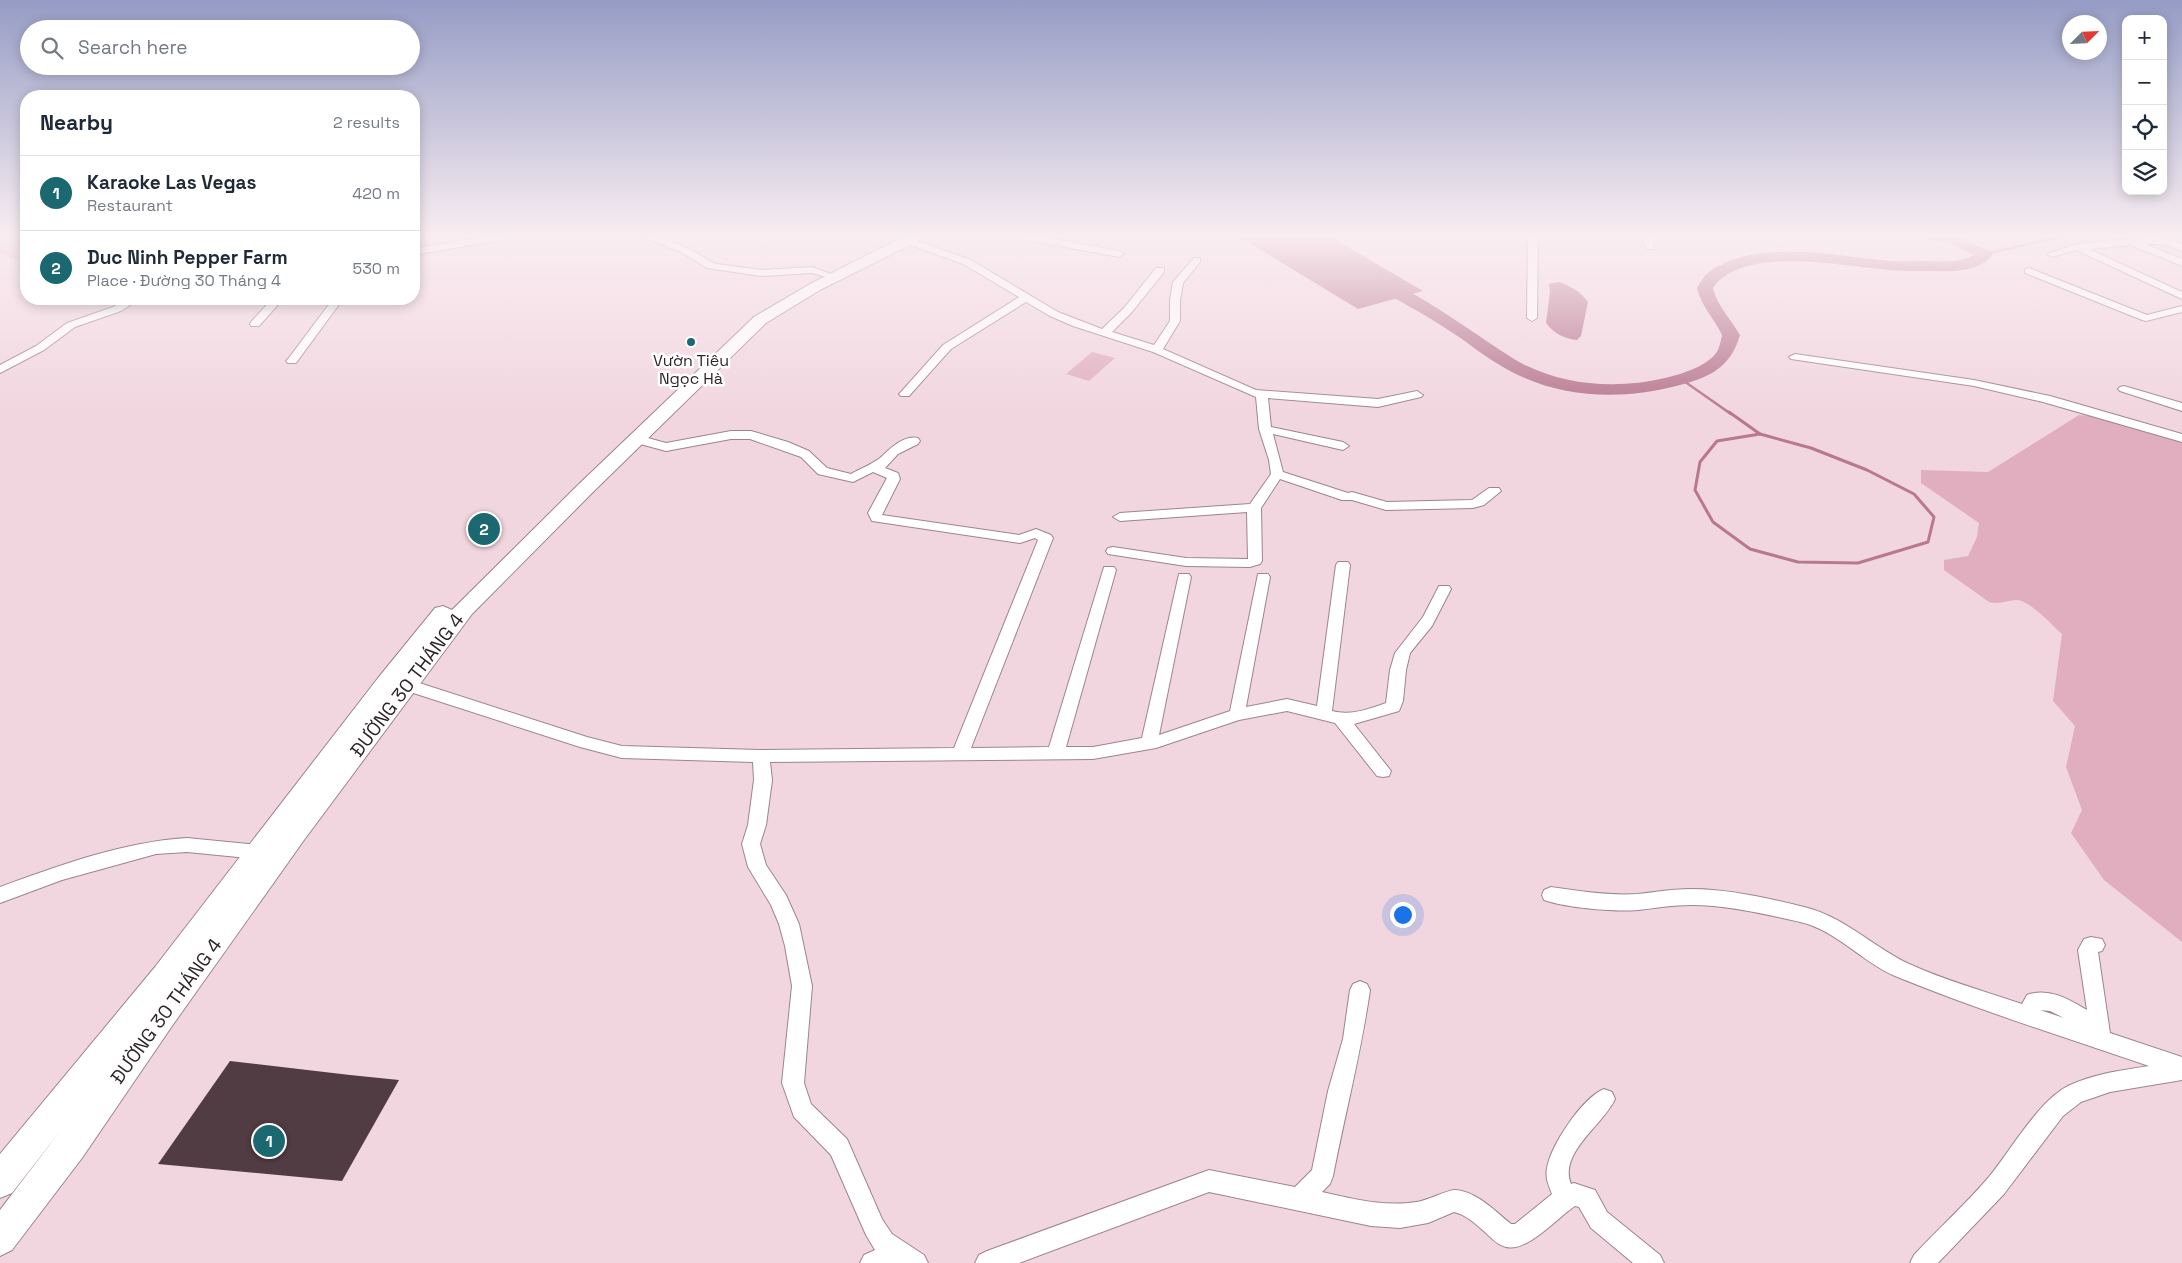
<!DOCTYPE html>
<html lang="en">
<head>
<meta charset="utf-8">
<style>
  body { margin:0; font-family:"Space Grotesk",sans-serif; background:#f2f2f3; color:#1f2937 }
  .controls { position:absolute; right:15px; top:15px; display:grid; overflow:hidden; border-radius:10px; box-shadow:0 2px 12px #0003 }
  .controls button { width:45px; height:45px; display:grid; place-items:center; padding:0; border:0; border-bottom:1px solid #e0e1e3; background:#fff; color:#1f2937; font:25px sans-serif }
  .compass { position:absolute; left:2062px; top:15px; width:45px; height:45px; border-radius:50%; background:#fff; box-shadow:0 2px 12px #0003; rotate:66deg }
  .you { position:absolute; left:1402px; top:914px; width:18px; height:18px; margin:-12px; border:4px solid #fff; border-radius:50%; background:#1a73e8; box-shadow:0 0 0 8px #1a73e833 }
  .badge { display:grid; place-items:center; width:32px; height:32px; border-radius:50%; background:#1c6870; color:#fff; font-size:16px; font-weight:700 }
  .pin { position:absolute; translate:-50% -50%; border:2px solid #fff; box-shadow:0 1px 5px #0006 }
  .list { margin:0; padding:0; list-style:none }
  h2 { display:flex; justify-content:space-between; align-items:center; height:65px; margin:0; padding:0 20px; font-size:21px }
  h2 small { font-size:16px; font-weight:400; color:#747a83 }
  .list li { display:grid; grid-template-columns:32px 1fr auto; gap:15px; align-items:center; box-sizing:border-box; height:75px; padding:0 20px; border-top:1px solid #e0e1e3 }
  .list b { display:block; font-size:19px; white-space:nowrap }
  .list p { margin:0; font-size:16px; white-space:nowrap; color:#747a83 }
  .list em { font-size:16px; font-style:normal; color:#747a83 }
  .icon { flex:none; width:28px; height:28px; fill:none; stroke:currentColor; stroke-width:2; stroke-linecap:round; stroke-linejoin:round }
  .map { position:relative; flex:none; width:2182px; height:1263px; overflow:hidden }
  .search { position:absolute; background:#fff; box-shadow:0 2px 12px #0003; left:20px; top:20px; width:400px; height:55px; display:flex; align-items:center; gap:12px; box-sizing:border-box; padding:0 18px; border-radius:28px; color:#747a83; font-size:19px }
  .panel { position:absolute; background:#fff; box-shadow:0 2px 12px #0003; left:20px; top:90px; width:400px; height:215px; border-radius:20px }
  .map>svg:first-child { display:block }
  .green { fill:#e1aec0 }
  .water { fill:#b87890 }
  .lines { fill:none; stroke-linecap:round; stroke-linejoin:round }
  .stream-far1 { stroke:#b87890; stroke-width:2.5 }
  .stream { stroke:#b87890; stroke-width:3 }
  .river { fill:#b87890; fill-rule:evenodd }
  .building { fill:#523c44 }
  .minor-casing { stroke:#9d848d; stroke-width:2 }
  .primary-casing { stroke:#9d848d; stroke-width:2 }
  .minor { fill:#fff; fill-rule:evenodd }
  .primary { fill:#fff; fill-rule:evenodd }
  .poi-dot { fill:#1c6870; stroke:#fff; stroke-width:2 }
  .labels { text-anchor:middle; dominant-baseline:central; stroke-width:5; stroke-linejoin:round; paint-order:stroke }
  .far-poi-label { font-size:16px; fill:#2f2528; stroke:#fff }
  .street-label { font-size:19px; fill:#2f2528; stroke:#fff }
</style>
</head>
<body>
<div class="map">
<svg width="2182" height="1263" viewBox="0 0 2182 1263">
  <rect width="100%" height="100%" fill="#f2d6df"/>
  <g class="green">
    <path d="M0,236H26V255L13,259L0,254Z"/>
    <path d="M1092,352L1115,358L1089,381L1066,374Z"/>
    <path d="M2079,415L2104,417L2182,441V942L2104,880L2071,833L2082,810L2066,767L2075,726L2053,701L2062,634C2052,625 2029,600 2017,600C2007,600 2000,605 1989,602L1944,570V560L1968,556L1977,537L1979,523L1921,483V470L1988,472Z"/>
  </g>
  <g class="water">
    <path d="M1238,236H1329L1423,291L1358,309Z"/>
    <path d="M1559,282C1572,287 1580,291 1588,302L1581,336L1577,340C1565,339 1553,333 1546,323L1550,292L1549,284Z"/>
  </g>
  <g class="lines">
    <g class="stream-far1">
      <path d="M1985,254L2063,236"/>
      <path d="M1681,379L1731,414"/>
    </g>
    <g class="stream">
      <path d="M1729,412L1760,434"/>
      <path d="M1760,434L1811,448L1867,470L1914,494L1934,517L1928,542L1858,563L1798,562L1750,549L1713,522L1695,490L1700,462L1717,441Z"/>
    </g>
    <path class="river" d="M1928,236H1955L1990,251L1993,254C1979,274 1947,271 1925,271C1910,271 1895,271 1880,269C1837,265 1741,246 1713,288C1717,306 1731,319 1740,335C1730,369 1708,378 1676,386C1618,401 1556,398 1503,367C1485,357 1470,344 1453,333C1426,315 1398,300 1370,285L1368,282L1370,279C1396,272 1496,351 1525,365C1568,386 1618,389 1665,378C1682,374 1709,366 1718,350C1720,345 1721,340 1722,335C1714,318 1701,306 1697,288C1700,283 1703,277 1708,273C1751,239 1830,255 1880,260C1895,262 1910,261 1926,261C1943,262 1959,263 1974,255L1951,244L1930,239Z"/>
  </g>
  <path class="building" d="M230,1061L350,1075L399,1080L342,1181L158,1164Z"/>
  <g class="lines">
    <defs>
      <g id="minor">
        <path d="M488,236H510L505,239L414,255V249Z"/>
        <path d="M640,236C660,236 679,244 697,253C704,257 709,262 717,264L761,270L812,267L831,274L826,277L812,273L761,276L707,268L681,252Z"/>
        <path d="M1018,236H1039L1119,251L1124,254L1119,257L1023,239Z"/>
        <path d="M1528,236H1538L1537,318L1532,321L1527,318Z"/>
        <path d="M1644,236H1654L1653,249H1647L1643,241Z"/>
        <path d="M2156,237L2169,239L2182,244V251L2164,244H2145L2182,259V266L2131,245L2089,249L2182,292V299L2076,250L2052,257L2047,254L2077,244Z"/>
        <path d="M908,238L971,260L1058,312L1102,329L1124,308L1156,268H1164V272L1132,312L1112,332L1154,345L1170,321V300L1173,282L1194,258H1200V262L1183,283L1180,300V321L1163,349L1256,390L1378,399L1417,391L1423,395L1421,397L1378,407L1268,398L1271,427L1343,442L1349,446L1343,450L1273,434L1283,472L1348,493L1352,492L1387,502L1472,500L1489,488H1499L1501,491L1484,505L1473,508L1386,510L1352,500H1342L1280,479L1261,508L1262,561L1260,564L1250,567L1186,566L1108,554L1106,551L1108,548L1113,547L1186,558L1248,559L1247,512L1120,521L1113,517L1120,513L1250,504L1271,474L1269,460L1259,429L1256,397L1153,352L1073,326L1050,316L1026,302L951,349L909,396H901L899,394L901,392L943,345L1019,297L963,264L905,243V239Z"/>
        <path d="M2029,268L2147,315L2182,306V312L2146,321L2142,320L2025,273V269Z"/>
        <path d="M128,299H140L121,311L75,327L44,350L0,373V365L36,346L67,323L113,307Z"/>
        <path d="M272,299H283L259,326H251L250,324L251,322Z"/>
        <path d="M333,299H343L296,363H288L286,361L288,359Z"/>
        <path d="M1795,354L1974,380L2050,396L2182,434V442L2043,402L1974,386L1791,359L1789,357Z"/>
        <path d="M2124,386L2182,403V411L2120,391L2118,389L2120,387Z"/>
        <path d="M731,431H751L788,442L809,451L827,468L851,474C860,469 872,464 880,458C890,449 903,435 918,438L920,441L918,444L898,454L885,468L898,473L900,479L882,515L1019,535L1036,529L1051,535L1053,538L971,748L1049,747L1104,567H1114L1116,570L1066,747H1093L1142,738L1179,574H1189L1191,577L1159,735L1230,711L1258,574H1268L1270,577L1246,707L1287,699L1317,706L1336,565L1338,562H1348L1350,565L1332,711C1351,716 1369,709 1386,703L1390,670L1395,653L1423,617L1439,586H1449L1451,589L1432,626L1410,653L1406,670L1403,701L1399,711L1354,724L1391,771L1389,776L1383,777L1377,776L1335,723L1287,711L1239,720L1156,748L1093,759L770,762L772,780L766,825L760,844L766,865L786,895L799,924L812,986L804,1083L811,1104L847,1139L882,1219L892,1234L924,1255L928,1263H860L864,1255L875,1250L866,1235L831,1155L794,1117L782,1083L792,986L785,946L779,924L771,905L748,867L742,844L748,825L754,780L753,762L622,758L580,747L401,689L399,685L401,681L407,679L587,737L622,746L760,750L954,748L1038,540L1035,538L1020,543L872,521L868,513L887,478L873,472L853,482L818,474L801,457L750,439H731L666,451L633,442L631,439L637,435L666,443Z"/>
        <path d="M187,838L259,845L265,847L268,852L265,857L259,859L187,852L156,854L62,880L0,903V887C60,865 123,842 187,838Z"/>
        <path d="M1551,887C1579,891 1610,896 1638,894C1656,892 1673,889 1691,889C1728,889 1768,898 1804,907C1843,916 1872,946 1907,963C1943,980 1984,991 2022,1004L2027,995C2048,987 2069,999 2087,1010L2078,950L2084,939L2091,937L2102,939L2105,945L2102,951L2098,952L2110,1033L2182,1057V1080L2110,1092L2081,1102L2063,1116L2004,1194L1938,1263H1910L1914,1255C1938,1229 1965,1205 1988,1178C2010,1152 2038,1101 2068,1086C2093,1074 2122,1070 2149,1066C2064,1037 1978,1010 1895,976C1862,962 1836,930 1800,922C1765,914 1727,905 1691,905C1673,905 1656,908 1638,910C1615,912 1567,908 1544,900L1542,895L1544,890ZM2040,1010L2050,1011L2064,1018Z"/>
        <path d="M1360,981L1367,984L1370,990C1361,1053 1345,1114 1333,1176L1330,1184L1322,1192C1353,1199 1384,1207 1416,1202C1428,1201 1448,1189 1456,1190C1477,1192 1495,1211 1511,1224H1515L1552,1194C1549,1186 1545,1178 1547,1168C1551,1145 1582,1098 1604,1089L1612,1092L1615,1099C1604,1124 1558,1153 1571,1184L1574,1183L1595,1190L1607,1212L1660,1255L1664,1263H1633L1591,1228L1579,1207L1575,1206C1558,1217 1528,1252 1506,1247C1498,1245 1492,1239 1487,1234C1477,1225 1467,1215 1454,1212L1428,1223L1400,1228L1371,1226L1209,1192L1019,1263H975L979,1255L987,1251L1209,1170L1295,1187L1312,1170L1328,1091L1343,1039L1350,990L1353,984Z"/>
      </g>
      <path id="primary" d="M905,236H924L922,239L820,290L766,323L593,492L472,614L304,840L172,1026L82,1158L12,1250L0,1256V1210L61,1130L12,1193L0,1198V1154L155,967L378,678L435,608L443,606L452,610L579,484L754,317L810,284Z"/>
    </defs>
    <use href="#minor" class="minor-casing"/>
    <use href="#primary" class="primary-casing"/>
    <use href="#minor" class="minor"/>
    <use href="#primary" class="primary"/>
  </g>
  <linearGradient id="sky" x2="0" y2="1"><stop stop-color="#959cc5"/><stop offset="0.57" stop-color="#f9edf1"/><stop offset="1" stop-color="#f9edf1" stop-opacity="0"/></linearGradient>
  <rect width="2182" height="413" fill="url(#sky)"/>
  <circle class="poi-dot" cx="691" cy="342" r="5"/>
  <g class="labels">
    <g class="far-poi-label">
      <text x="691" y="360">Vườn Tiêu<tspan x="691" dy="18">Ngọc Hà</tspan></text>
    </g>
    <g class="street-label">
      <text transform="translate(407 685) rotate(-53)">ĐƯỜNG 30 THÁNG 4</text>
      <text transform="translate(166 1011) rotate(-54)">ĐƯỜNG 30 THÁNG 4</text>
    </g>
  </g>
</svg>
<div class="controls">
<button>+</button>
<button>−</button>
<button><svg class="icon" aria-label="locate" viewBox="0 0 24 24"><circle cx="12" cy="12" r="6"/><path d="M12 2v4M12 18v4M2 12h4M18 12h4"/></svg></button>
<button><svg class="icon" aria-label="layers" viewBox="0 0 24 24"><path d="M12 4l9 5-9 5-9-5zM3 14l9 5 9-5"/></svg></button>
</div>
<svg class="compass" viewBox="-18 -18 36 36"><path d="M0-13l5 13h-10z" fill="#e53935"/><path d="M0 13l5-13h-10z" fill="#747a83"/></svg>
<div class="you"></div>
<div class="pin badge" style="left:269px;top:1141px">1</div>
<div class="pin badge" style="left:484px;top:529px">2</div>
<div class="search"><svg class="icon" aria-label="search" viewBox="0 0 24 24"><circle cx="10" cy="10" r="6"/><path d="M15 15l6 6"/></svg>Search here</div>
<section class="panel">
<h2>Nearby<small>2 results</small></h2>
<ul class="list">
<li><span class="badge">1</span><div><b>Karaoke Las Vegas</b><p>Restaurant</p></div><em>420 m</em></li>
<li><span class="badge">2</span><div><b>Duc Ninh Pepper Farm</b><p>Place · Đường 30 Tháng 4</p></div><em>530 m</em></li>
</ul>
</section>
</div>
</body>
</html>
